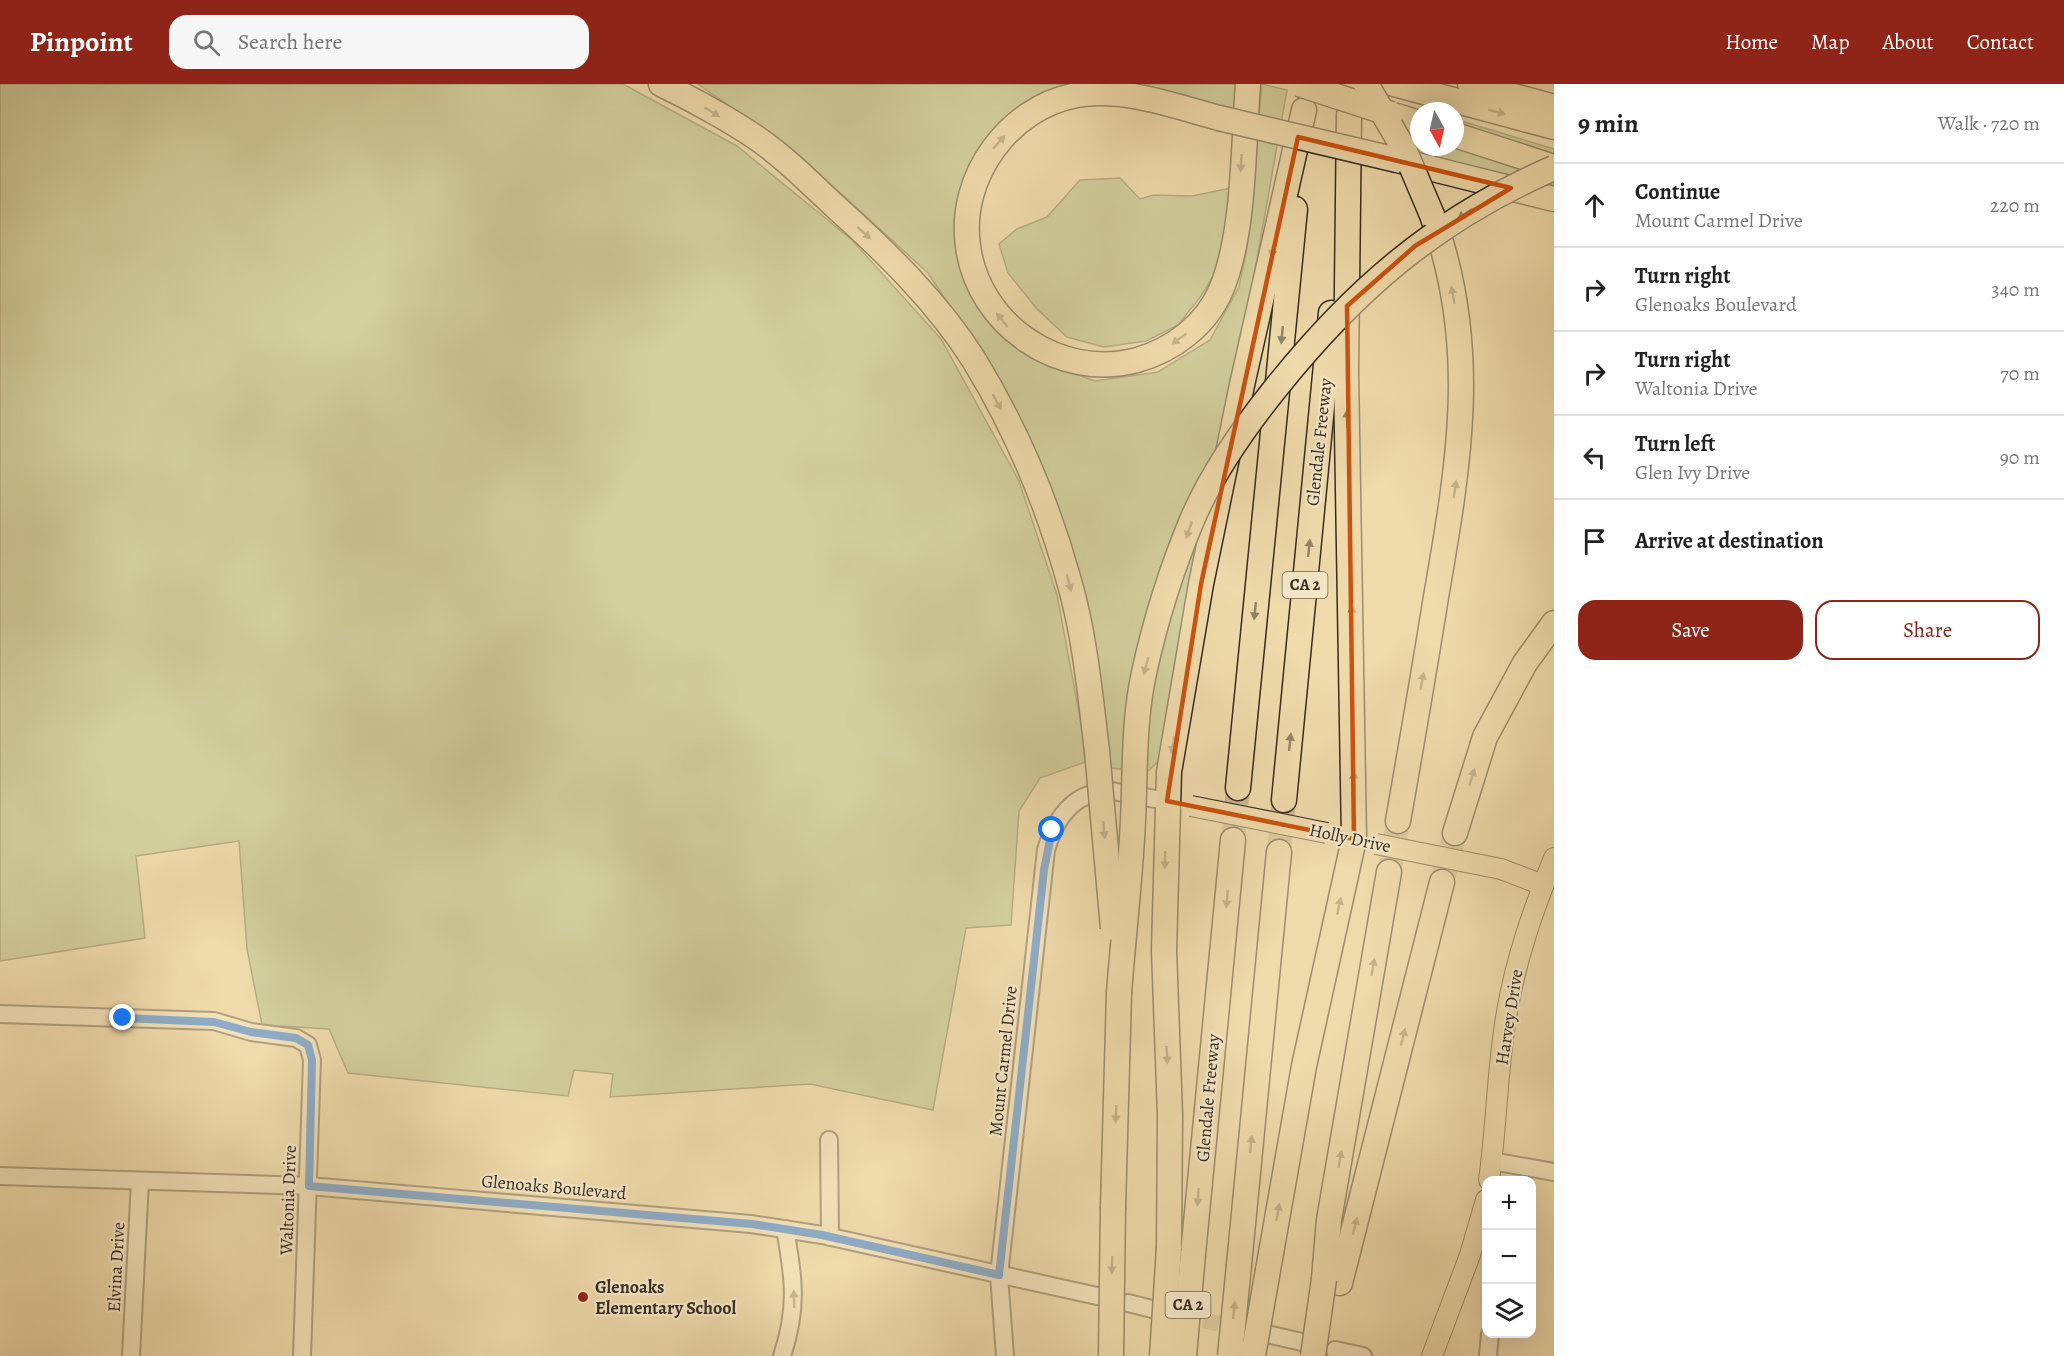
<!DOCTYPE html>
<html lang="en">
<head>
<meta charset="utf-8">
<style>
  body { margin:0; font-family:Alegreya,serif; background:#f6f6f6; color:#222 }
  .controls { position:absolute; right:18px; bottom:18px; display:grid; overflow:hidden; border-radius:12px; box-shadow:0 6px 24px #0002 }
  .controls button { width:54px; height:54px; display:grid; place-items:center; padding:0; border:0; border-bottom:2px solid #e0e0e0; background:#fff; color:#222; font:30px sans-serif }
  .compass { position:absolute; left:1410px; top:18px; width:54px; height:54px; border-radius:50%; background:#fff; box-shadow:0 6px 24px #0002; rotate:172deg }
  .stop { position:absolute; width:18px; height:18px; margin:-14px; border:4px solid #1a73e8; border-radius:50%; background:#fff }
  .stop.end { background:#1a73e8; border-color:#fff; box-shadow:0 2px 6px #0008 }
  .list { margin:0; padding:0; list-style:none }
  h2 { display:flex; justify-content:space-between; align-items:center; height:78px; margin:0; padding:0 24px; font-size:26px }
  h2 small { font-size:20px; font-weight:400; color:#767676 }
  .list li { display:grid; grid-template-columns:39px 1fr auto; gap:18px; align-items:center; box-sizing:border-box; height:84px; padding:0 24px; border-top:2px solid #e0e0e0 }
  .list b { display:block; font-size:22px; white-space:nowrap }
  .list p { margin:0; font-size:20px; white-space:nowrap; color:#767676 }
  .list em { font-size:20px; font-style:normal; color:#767676 }
  .actions { display:flex; gap:12px; padding:18px 24px }
  .actions a { flex:1; padding:14px 0; border:2px solid #8f2418; border-radius:18px; text-align:center; font-size:21px; color:#8f2418 }
  .actions .main { background:#8f2418; color:#fff }
  .icon { flex:none; width:33px; height:33px; fill:none; stroke:currentColor; stroke-width:2; stroke-linecap:round; stroke-linejoin:round }
  .map { position:relative; flex:none; width:1554px; height:1272px; overflow:hidden }
  header { display:flex; align-items:center; gap:36px; box-sizing:border-box; height:84px; padding:0 30px; background:#8f2418; color:#fff }
  header strong { font-size:28px }
  nav { display:flex; gap:33px; margin-inline-start:auto; font-size:21px }
  .search { width:420px; height:54px; background:#f6f6f6; display:flex; align-items:center; gap:15px; box-sizing:border-box; padding:0 21px; border-radius:18px; color:#767676; font-size:22px }
  main { display:flex }
  aside { flex:1; background:#fff }
  .map>svg:first-child { display:block }
  .green { fill:#b2c18e; stroke:#747758; stroke-width:1.5 }
  .lines { fill:none; stroke-linecap:round; stroke-linejoin:round }
  .minor-tunnel { stroke:#cab790; stroke-width:16; stroke-dasharray:16 8; stroke-linecap:butt }
  .highway-tunnel { stroke:#cab790; stroke-width:24; stroke-dasharray:24 12; stroke-linecap:butt }
  .minor-casing { stroke:#645845; stroke-width:20 }
  .major-casing { stroke:#352d23; stroke-width:22 }
  .highway-casing { stroke:#352d23; stroke-width:27 }
  .minor { stroke:#f5e7c8; stroke-width:16 }
  .major { stroke:#efdaab; stroke-width:20 }
  .highway { stroke:#efdaab; stroke-width:24 }
  .major-bridge-casing { stroke:#352d23; stroke-width:22; stroke-linecap:butt }
  .highway-bridge-casing { stroke:#352d23; stroke-width:27; stroke-linecap:butt }
  .major-bridge { stroke:#efdaab; stroke-width:20 }
  .highway-bridge { stroke:#efdaab; stroke-width:24 }
  .oneway { fill:#928467 }
  .oneway2 { fill:#958a76 }
  .route { stroke:#1a73e8; stroke-width:8 }
  .marked { fill:none; stroke:#cd520f; stroke-width:4.5; stroke-linejoin:round }
  .poi-dot { fill:#8f2418; stroke:#f5e7c8; stroke-width:2 }
  .labels { text-anchor:middle; dominant-baseline:central; stroke-width:4.5; stroke-linejoin:round; paint-order:stroke }
  .shield { fill:#f5e7c8; stroke:#6f6554; stroke-width:1.5 }
  .shield-label { font-size:16px; font-weight:bold; fill:#352d23 }
  .street-label { font-size:18px; fill:#352d23; stroke:#f5e7c8 }
  .poi-label { font-size:18px; font-weight:bold; fill:#352d23; stroke:#f5e7c8; text-anchor:start }
</style>
</head>
<body>
<header>
<strong>Pinpoint</strong>
<div class="search"><svg class="icon" aria-label="search" viewBox="0 0 24 24"><circle cx="10" cy="10" r="6"/><path d="M15 15l6 6"/></svg>Search here</div>
<nav><a>Home</a><a>Map</a><a>About</a><a>Contact</a></nav>
</header>
<main>
<div class="map">
<svg width="1554" height="1272" viewBox="0 0 1554 1272">
  <rect width="100%" height="100%" fill="#efdaab"/>
  <filter id="stains"><feTurbulence type="fractalNoise" baseFrequency=".00333" numOctaves="4"/><feColorMatrix values="0 0 0 0 .2 0 0 0 0 .09 0 0 0 0 .02 0 0 0 .5 -.17"/></filter>
  <radialGradient id="worn" r=".72"><stop offset=".6" stop-color="#630" stop-opacity="0"/><stop offset="1" stop-color="#630" stop-opacity=".3"/></radialGradient>
  <g class="green">
    <path d="M0,0H623L737,62L852,156L941,255L1019,397L1057,511L1088,677L1040,694L1019,727L1011,841L966,844L933,1026L810,1000L610,1013L613,990L574,986L568,1012L348,989L329,945L262,941L247,865L239,757L136,772L145,854L0,877Z"/>
    <path d="M698,0H1244L1242,31L1090,2L973,84L969,206L999,249L1031,274L1095,297L1158,288L1210,256L1239,203L1247,164L1262,0L1287,6L1228,338L1160,676L1148,687L1110,684L1097,585L988,279L928,189L800,72Z"/>
    <path d="M1458,36L1554,65V79L1455,44Z"/>
    <path d="M1402,43L1419,49V63H1455L1554,93V104L1402,68Z"/>
    <path d="M1120,94L1140,115L1154,111L1192,112L1231,104L1223,176L1201,212L1178,241L1146,257L1104,263L1067,253L1037,225L1008,189L999,160L1017,145L1047,133L1080,96Z"/>
  </g>
  <g class="lines">
    <path class="minor-tunnel" d="M1180,1231L1242,1245"/>
    <g class="highway-tunnel">
      <path d="M1233,756L1238,704"/>
      <path d="M1279,768L1284,716"/>
      <path d="M1389,788L1398,737"/>
      <path d="M1442,798L1455,749"/>
    </g>
    <defs>
      <g id="minor">
        <path d="M1112,707L1123,709"/>
        <path d="M1144,713L1167,717"/>
        <path d="M0,930L214,937L251,948L296,954L308,961L312,976L302,1272"/>
        <path d="M829,1056L830,1153"/>
        <path d="M1492,1077L1554,1088"/>
        <path d="M0,1092L309,1102L751,1140L822,1151L1097,1212"/>
        <path d="M1128,1219L1156,1226"/>
        <path d="M1267,1250L1302,1258"/>
        <path d="M1335,1266L1363,1272"/>
        <path d="M131,1272L140,1097"/>
        <path d="M782,1272C798,1224 794,1194 785,1145"/>
        <path d="M1005,1272L999,1191L1046,766C1053,741 1068,715 1095,709"/>
        <path d="M1488,1272L1490,1250"/>
      </g>
      <g id="major">
        <path d="M1501,785L1543,801"/>
        <path d="M1489,1096C1497,1040 1497,983 1507,928C1516,874 1534,824 1554,774"/>
        <path d="M1432,1272L1470,1171L1486,1116"/>
      </g>
      <g id="highway">
        <path d="M661,0C694,16 746,44 774,67C797,85 817,106 838,125C888,170 938,219 974,276C1015,343 1048,421 1069,497C1085,552 1090,610 1097,667"/>
        <path d="M1394,0L1554,43"/>
        <path d="M1470,0L1554,23"/>
        <path d="M1397,32L1419,39"/>
        <path d="M1219,34C1174,22 1124,3 1077,11C1009,23 958,93 968,162C978,241 1060,297 1137,276C1173,266 1206,241 1221,206C1245,149 1243,62 1248,0"/>
        <path d="M1455,51L1554,83"/>
        <path d="M1397,76L1554,115"/>
        <path d="M1238,704L1295,125"/>
        <path d="M1284,716L1331,229"/>
        <path d="M1398,737C1411,663 1424,588 1436,513C1459,380 1480,262 1432,131"/>
        <path d="M1455,749L1485,653L1525,579L1554,539"/>
        <path d="M1113,1123L1119,909"/>
        <path d="M1169,1164L1170,1031L1164,866L1169,688L1201,500L1242,301L1304,26"/>
        <path d="M1193,1170L1233,756"/>
        <path d="M1239,1181L1279,768"/>
        <path d="M1268,1186L1304,982L1354,755L1346,288L1349,31"/>
        <path d="M1324,1195L1329,1136L1389,788"/>
        <path d="M1340,1199L1442,798"/>
      </g>
    </defs>
    <use href="#minor" class="minor-casing"/>
    <use href="#major" class="major-casing"/>
    <use href="#highway" class="highway-casing"/>
    <use href="#minor" class="minor"/>
    <use href="#major" class="major"/>
    <use href="#highway" class="highway"/>
    <defs>
      <g id="major-bridge">
        <path d="M1191,722L1327,749"/>
        <path d="M1376,760L1501,785"/>
      </g>
      <g id="highway-bridge">
        <path d="M1299,0L1391,30"/>
        <path d="M1366,0L1404,65L1432,131"/>
        <path d="M1219,34L1397,76"/>
        <path d="M1097,667L1113,844"/>
        <path d="M1119,909C1123,857 1129,805 1132,754C1136,699 1132,644 1144,589C1155,538 1172,484 1192,436C1212,389 1243,345 1275,305C1354,206 1436,135 1554,84"/>
        <path d="M1111,1272L1113,1123"/>
        <path d="M1162,1272L1169,1164"/>
        <path d="M1184,1272L1193,1170"/>
        <path d="M1230,1272L1239,1181"/>
        <path d="M1253,1272L1268,1186"/>
        <path d="M1313,1272L1324,1195"/>
      </g>
    </defs>
    <use href="#major-bridge" class="major-bridge-casing"/>
    <use href="#highway-bridge" class="highway-bridge-casing"/>
    <use href="#major-bridge" class="major-bridge"/>
    <use href="#highway-bridge" class="highway-bridge"/>
  </g>
  <defs><path id="oneway-solid" d="M-6-.8H1V-3.2L6.5 0L1 3.2V.8H-6Z" transform="scale(1.5)"/></defs>
  <g class="oneway">
    <use href="#oneway-solid" transform="translate(712 28) rotate(32)"/>
    <use href="#oneway-solid" transform="translate(1497 28) rotate(15)"/>
    <use href="#oneway-solid" transform="translate(999 58) rotate(-48)"/>
    <use href="#oneway-solid" transform="translate(1241 79) rotate(94)"/>
    <use href="#oneway-solid" transform="translate(1465 130) rotate(147)"/>
    <use href="#oneway-solid" transform="translate(864 149) rotate(42)"/>
    <use href="#oneway-solid" transform="translate(1273 165) rotate(103)"/>
    <use href="#oneway-solid" transform="translate(1453 211) rotate(-100)"/>
    <use href="#oneway-solid" transform="translate(1002 236) rotate(-129)"/>
    <use href="#oneway-solid" transform="translate(1282 251) rotate(96)"/>
    <use href="#oneway-solid" transform="translate(1179 255) rotate(144)"/>
    <use href="#oneway-solid" transform="translate(997 318) rotate(61)"/>
    <use href="#oneway-solid" transform="translate(1347 335) rotate(-91)"/>
    <use href="#oneway-solid" transform="translate(1455 405) rotate(-82)"/>
    <use href="#oneway-solid" transform="translate(1189 446) rotate(109)"/>
    <use href="#oneway-solid" transform="translate(1309 464) rotate(-84)"/>
    <use href="#oneway-solid" transform="translate(1069 499) rotate(75)"/>
    <use href="#oneway-solid" transform="translate(1255 527) rotate(96)"/>
    <use href="#oneway-solid" transform="translate(1352 530) rotate(-91)"/>
    <use href="#oneway-solid" transform="translate(1146 582) rotate(105)"/>
    <use href="#oneway-solid" transform="translate(1422 597) rotate(-80)"/>
    <use href="#oneway-solid" transform="translate(1290 658) rotate(-84)"/>
    <use href="#oneway-solid" transform="translate(1173 661) rotate(100)"/>
    <use href="#oneway-solid" transform="translate(1472 693) rotate(-73)"/>
    <use href="#oneway-solid" transform="translate(1354 696) rotate(-91)"/>
    <use href="#oneway-solid" transform="translate(1104 746) rotate(85)"/>
    <use href="#oneway-solid" transform="translate(1165 776) rotate(91)"/>
    <use href="#oneway-solid" transform="translate(1227 815) rotate(95)"/>
    <use href="#oneway-solid" transform="translate(1339 822) rotate(-78)"/>
    <use href="#oneway-solid" transform="translate(1373 883) rotate(-80)"/>
    <use href="#oneway-solid" transform="translate(1403 953) rotate(-76)"/>
    <use href="#oneway-solid" transform="translate(1167 971) rotate(87)"/>
    <use href="#oneway-solid" transform="translate(1116 1030) rotate(92)"/>
    <use href="#oneway-solid" transform="translate(1251 1060) rotate(-84)"/>
    <use href="#oneway-solid" transform="translate(1340 1075) rotate(-80)"/>
    <use href="#oneway-solid" transform="translate(1198 1113) rotate(95)"/>
    <use href="#oneway-solid" transform="translate(1278 1128) rotate(-80)"/>
    <use href="#oneway-solid" transform="translate(1355 1142) rotate(-76)"/>
    <use href="#oneway-solid" transform="translate(1112 1181) rotate(91)"/>
    <use href="#oneway-solid" transform="translate(1234 1226) rotate(-84)"/>
  </g>
  <use class="oneway2" href="#oneway-solid" transform="translate(794 1215) rotate(-92)"/>
  <g class="lines">
    <path class="route" d="M123,934L214,938L251,948L296,954L308,961L312,976L309,1102L752,1140L822,1151L999,1191L1044,786L1052,746"/>
  </g>
  <path d="M0 0H1554V1272H0ZM1298,53L1511,104L1415,162L1347,222L1354,755L1167,717L1201,500Z" fill="#efdaab" fill-opacity=".55" fill-rule="evenodd"/>
  <path class="marked" d="M1298,53L1511,104L1415,162L1347,222L1354,755L1167,717L1201,500Z"/>
  <circle class="poi-dot" cx="583" cy="1213" r="6"/>
  <g class="labels">
    <g class="shield">
      <rect x="1282.5" y="488" width="45" height="26" rx="4.5"/>
      <rect x="1165.5" y="1208" width="45" height="26" rx="4.5"/>
    </g>
    <g class="shield-label">
      <text x="1305" y="501">CA 2</text>
      <text x="1188" y="1221">CA 2</text>
    </g>
    <g class="street-label">
      <text transform="translate(1319 358) rotate(-84)">Glendale Freeway</text>
      <text transform="translate(1350 754) rotate(12)">Holly Drive</text>
      <text transform="translate(1509 933) rotate(-81)">Harvey Drive</text>
      <text transform="translate(1003 977) rotate(-84)">Mount Carmel Drive</text>
      <text transform="translate(1208 1014) rotate(-85)">Glendale Freeway</text>
      <text transform="translate(554 1103) rotate(5)">Glenoaks Boulevard</text>
      <text transform="translate(288 1116) rotate(-88)">Waltonia Drive</text>
      <text transform="translate(116 1183) rotate(-87)">Elvina Drive</text>
    </g>
    <g class="poi-label">
      <text x="595" y="1203">Glenoaks<tspan x="595" dy="21">Elementary School</tspan></text>
    </g>
  </g>
  <rect width="100%" height="100%" filter="url(#stains)"/>
  <rect width="100%" height="100%" fill="url(#worn)"/>
</svg>
<div class="controls">
<button>+</button>
<button>−</button>
<button><svg class="icon" aria-label="layers" viewBox="0 0 24 24"><path d="M12 4l9 5-9 5-9-5zM3 14l9 5 9-5"/></svg></button>
</div>
<svg class="compass" viewBox="-18 -18 36 36"><path d="M0-13l5 13h-10z" fill="#e53935"/><path d="M0 13l5-13h-10z" fill="#767676"/></svg>
<div class="stop" style="left:1052px;top:746px"></div>
<div class="stop end" style="left:123px;top:934px"></div>
</div>
<aside>
<h2>9 min<small>Walk · 720 m</small></h2>
<ul class="list">
<li><svg class="icon" aria-label="ahead" viewBox="0 0 24 24"><path d="M12 20V5M6 11l6-6 6 6"/></svg><div><b>Continue</b><p>Mount Carmel Drive</p></div><em>220 m</em></li>
<li><svg class="icon" aria-label="right" viewBox="0 0 24 24"><path d="M7 20v-9h11M14 6l5 5-5 5"/></svg><div><b>Turn right</b><p>Glenoaks Boulevard</p></div><em>340 m</em></li>
<li><svg class="icon" aria-label="right" viewBox="0 0 24 24"><path d="M7 20v-9h11M14 6l5 5-5 5"/></svg><div><b>Turn right</b><p>Waltonia Drive</p></div><em>70 m</em></li>
<li><svg class="icon" aria-label="left" viewBox="0 0 24 24"><path d="M17 20v-9H6M10 6l-5 5 5 5"/></svg><div><b>Turn left</b><p>Glen Ivy Drive</p></div><em>90 m</em></li>
<li><svg class="icon" aria-label="arrive" viewBox="0 0 24 24"><path d="M6 21V4h12l-3 4 3 4H6"/></svg><div><b>Arrive at destination</b></div></li>
</ul>
<div class="actions"><a class="main">Save</a><a>Share</a></div>
</aside>
</main>
</body>
</html>
